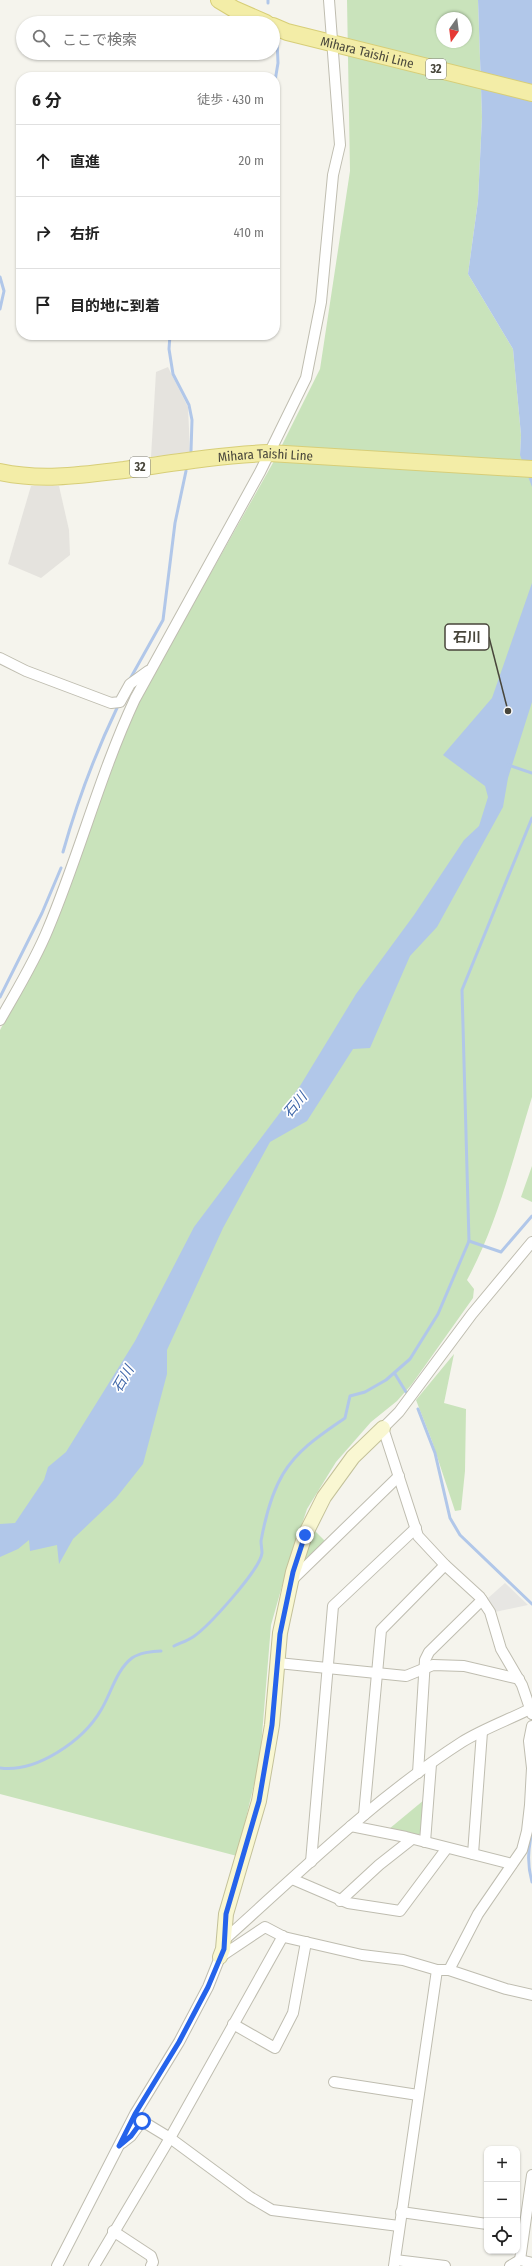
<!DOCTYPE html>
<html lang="ja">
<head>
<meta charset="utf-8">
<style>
  body { margin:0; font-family:"Fira Sans Condensed","Noto Sans JP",sans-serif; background:#f2f2f2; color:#222 }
  .controls { position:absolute; right:12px; bottom:12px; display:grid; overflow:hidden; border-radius:8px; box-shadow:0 1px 3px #0004 }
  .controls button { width:36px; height:36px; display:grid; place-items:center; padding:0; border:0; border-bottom:1px solid #e0e0e0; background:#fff; color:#222; font:20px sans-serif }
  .compass { position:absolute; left:436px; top:12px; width:36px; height:36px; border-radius:50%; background:#fff; box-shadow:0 1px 3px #0004; rotate:194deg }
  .stop { position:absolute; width:12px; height:12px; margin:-9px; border:3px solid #2563eb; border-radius:50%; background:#fff }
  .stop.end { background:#2563eb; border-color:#fff; box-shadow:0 1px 4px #0008 }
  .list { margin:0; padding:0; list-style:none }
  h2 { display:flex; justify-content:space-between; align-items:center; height:52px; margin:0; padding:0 16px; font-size:17px }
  h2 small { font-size:13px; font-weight:400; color:#767676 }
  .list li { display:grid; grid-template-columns:26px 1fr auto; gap:12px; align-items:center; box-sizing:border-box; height:72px; padding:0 16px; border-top:1px solid #e0e0e0 }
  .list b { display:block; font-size:15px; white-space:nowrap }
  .list em { font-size:13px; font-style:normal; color:#767676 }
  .icon { flex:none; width:22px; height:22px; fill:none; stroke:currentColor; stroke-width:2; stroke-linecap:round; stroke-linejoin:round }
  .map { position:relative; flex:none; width:532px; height:2266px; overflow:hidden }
  .search { position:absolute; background:#fff; box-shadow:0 1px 3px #0004; left:16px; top:16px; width:264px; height:44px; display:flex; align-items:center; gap:10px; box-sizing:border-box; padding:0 14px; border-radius:22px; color:#767676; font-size:15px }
  .panel { position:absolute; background:#fff; box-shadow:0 1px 3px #0004; left:16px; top:72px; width:264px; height:268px; border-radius:16px }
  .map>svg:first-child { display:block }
  .industrial { fill:#e5e3de }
  .green { fill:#c9e3bb; fill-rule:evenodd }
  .parking { fill:#e7e6e3 }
  .water { fill:#b1c7e9 }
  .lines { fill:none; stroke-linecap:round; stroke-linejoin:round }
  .stream { stroke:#b1c7e9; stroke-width:3 }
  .street-casing { stroke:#bfbdb0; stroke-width:12 }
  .secondary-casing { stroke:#c3c199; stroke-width:16 }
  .primary-casing { stroke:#d7ce78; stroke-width:18 }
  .street { stroke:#fff; stroke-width:10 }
  .secondary { stroke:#f9f7d2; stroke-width:14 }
  .primary { stroke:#f3eda7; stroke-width:16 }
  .route { stroke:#2563eb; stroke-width:5 }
  .labels { text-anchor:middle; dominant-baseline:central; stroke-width:3.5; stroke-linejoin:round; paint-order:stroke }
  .shield { fill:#fff; stroke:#7f7e76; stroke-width:1 }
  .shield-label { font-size:12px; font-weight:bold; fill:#48463b }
  .street-label { font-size:13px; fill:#48463b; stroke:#fff }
  .water-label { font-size:14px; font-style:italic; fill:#3f67a9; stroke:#fff }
  .leader { fill:none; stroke:#48463b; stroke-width:1.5 }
  .callout-dot { fill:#48463b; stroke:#fff; stroke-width:1.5 }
  .callout { fill:#fff; stroke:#48463b; stroke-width:1.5 }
  .callout-label { font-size:14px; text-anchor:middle; font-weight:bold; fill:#48463b }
</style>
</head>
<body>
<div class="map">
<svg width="532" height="2266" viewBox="0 0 532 2266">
  <rect width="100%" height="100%" fill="#f5f4ed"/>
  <g class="industrial">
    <path d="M168,367L188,407L190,452L151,457L156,372Z"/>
    <path d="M31,486H59L69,530L70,555L41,578L8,564Z"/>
  </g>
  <g class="green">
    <path d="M347,0H478L482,117L478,201L468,274L513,349L521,435L520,455L532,456V1097C513,1158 498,1223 467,1280L474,1289L473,1298L412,1384L397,1401L371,1422L336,1462L307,1509L286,1572L271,1625L260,1759L237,1856L0,1794V1030L53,930L134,709L274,461L320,369L350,171ZM442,18H466V42H442Z"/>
    <path d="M532,1166V1202L521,1197Z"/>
    <path d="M454,1354L444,1403L466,1409L465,1471L461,1510L455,1511L432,1441L416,1400Z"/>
    <path d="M312,1528L326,1542L306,1560L303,1557Z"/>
    <path d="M424,1800L421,1833L418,1835L389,1829Z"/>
  </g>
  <path class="parking" d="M505,1583L528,1605L495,1612L487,1599Z"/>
  <g class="water">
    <path d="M478,0H532V487L520,455L521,435L513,349L468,274L478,201L482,117Z"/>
    <path d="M532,583V702L508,778L503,807L437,927L410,956L370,1048L353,1049L307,1121L270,1142L223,1228L167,1350V1374L143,1464L116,1498L73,1539L59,1564L57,1545L30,1551L29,1540L18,1549L0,1557V1524L15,1523L44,1480L48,1467L66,1452L135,1341L194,1227L300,1086L356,994L414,915L464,840L479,826L488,797L485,786L443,755L492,698Z"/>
  </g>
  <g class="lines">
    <g class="stream">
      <path d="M268,0V3"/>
      <path d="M275,81L278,63L277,40"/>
      <path d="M0,277L4,291L0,309"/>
      <path d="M170,335L169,349L173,374L189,405L192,420L191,451"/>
      <path d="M130,679L163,620L175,523L186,471"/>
      <path d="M508,765L532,773"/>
      <path d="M63,852C77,802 95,754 117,708"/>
      <path d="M0,997L42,913L61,868"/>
      <path d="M469,1241L501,1252L532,1216"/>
      <path d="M395,1374L406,1392"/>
      <path d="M418,1409L435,1453L450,1518L460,1535L532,1604"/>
      <path d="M174,1646C180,1643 187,1641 193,1637C208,1627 260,1570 262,1553C262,1549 261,1545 261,1541C265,1519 271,1494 283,1474C298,1449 322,1434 345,1418L350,1396L365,1392L386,1380L410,1359L438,1314L469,1241L462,990L532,818"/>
      <path d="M0,1768C36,1773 83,1741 101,1710C111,1694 116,1670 132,1658C139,1653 152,1651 161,1651"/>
      <path d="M532,1831C528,1850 527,1864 532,1882"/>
    </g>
    <defs>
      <g id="street">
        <path d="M0,658L26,671L111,703L120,702L130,684L148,671"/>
        <path d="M0,1020C17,990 35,961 48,929C80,853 100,774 135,699L260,472L306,378L321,302L333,175L340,145L329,0"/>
        <path d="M532,1242L472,1314L399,1412L383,1428L418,1536L445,1565L480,1597L490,1612L501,1649L522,1685L532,1714"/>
        <path d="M291,1581L399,1476"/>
        <path d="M278,1663L406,1676L433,1665L464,1666L519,1679"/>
        <path d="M418,1773L425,1660L429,1652L482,1600"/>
        <path d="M364,1815L381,1630L445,1565"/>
        <path d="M351,1826L406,1837L512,1864"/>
        <path d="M425,1842L431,1764"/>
        <path d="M473,1854L482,1732"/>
        <path d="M311,1862L333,1606L416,1528"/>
        <path d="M292,1879L348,1903L400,1911L447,1848"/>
        <path d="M340,1901L379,1865L412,1839"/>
        <path d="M224,1940C301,1871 375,1798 462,1742C483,1729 508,1720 530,1709"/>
        <path d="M449,1970L478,1914L522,1850L527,1831L530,1805L532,1768L529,1741L532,1726"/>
        <path d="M233,2024L275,2048L293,2013L306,1942"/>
        <path d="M334,2082L418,2095"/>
        <path d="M122,2143L131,2136L142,2121L170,2138L250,2197L272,2210L399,2226"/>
        <path d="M401,2212L487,2224"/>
        <path d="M113,2231L151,2256L153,2262L151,2266"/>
        <path d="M395,2260L445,2266"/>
        <path d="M520,2260L532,2175"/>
        <path d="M57,2266L135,2114L179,2042L208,1987L220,1957L265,1927L284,1937L362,1955L403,1960L437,1970H449L506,1989L532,1995"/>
        <path d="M94,2266L170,2138L283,1936"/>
        <path d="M394,2266L437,1970"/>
        <path d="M510,2266L520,2260L532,2263"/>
      </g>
      <path id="secondary" d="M220,1957L223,1949L226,1914L259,1801L272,1725L280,1633L293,1572L305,1535L324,1497L353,1457L383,1428"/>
      <g id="primary">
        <path d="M219,0L234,9L266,23"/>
        <path id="s1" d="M273,26L287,32L532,93"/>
        <path id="s2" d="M0,472C42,481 82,475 124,470C172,463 220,455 269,453L532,469"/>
      </g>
    </defs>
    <use href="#street" class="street-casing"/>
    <use href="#secondary" class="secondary-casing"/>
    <use href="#primary" class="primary-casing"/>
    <use href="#street" class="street"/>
    <use href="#secondary" class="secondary"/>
    <use href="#primary" class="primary"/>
  </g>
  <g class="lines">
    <path class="route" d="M142,2121L131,2136L119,2146L135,2114L179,2042L208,1987L224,1949L226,1914L259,1801L272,1725L280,1634L293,1572L305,1535"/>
  </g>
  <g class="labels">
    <g class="shield">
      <rect x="426" y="59" width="20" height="20" rx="3"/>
      <rect x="130" y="457" width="20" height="20" rx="3"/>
    </g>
    <g class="shield-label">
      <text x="436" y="69">32</text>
      <text x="140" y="467">32</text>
    </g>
    <g class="street-label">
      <text stroke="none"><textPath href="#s1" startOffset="98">Mihara Taishi Line</textPath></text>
      <text stroke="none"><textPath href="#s2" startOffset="267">Mihara Taishi Line</textPath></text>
    </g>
    <g class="water-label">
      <text transform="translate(295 1105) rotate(-50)">石川</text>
      <text transform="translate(123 1379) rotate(-60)">石川</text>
    </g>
  </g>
  <path class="leader" d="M508 711L489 637"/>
  <circle class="callout-dot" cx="508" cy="711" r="4"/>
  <rect class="callout" x="445" y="624" width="44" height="26" rx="4"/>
  <g class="callout-label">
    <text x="467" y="642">石川</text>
  </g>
</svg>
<div class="controls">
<button>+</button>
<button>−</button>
<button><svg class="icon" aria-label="locate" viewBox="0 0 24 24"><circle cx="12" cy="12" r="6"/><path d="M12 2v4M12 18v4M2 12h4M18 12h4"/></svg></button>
</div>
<svg class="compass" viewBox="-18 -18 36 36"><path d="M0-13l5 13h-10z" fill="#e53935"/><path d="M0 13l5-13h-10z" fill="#767676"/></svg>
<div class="stop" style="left:142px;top:2121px"></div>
<div class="stop end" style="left:305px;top:1535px"></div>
<div class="search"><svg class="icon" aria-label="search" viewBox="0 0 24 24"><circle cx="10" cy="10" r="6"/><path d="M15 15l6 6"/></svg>ここで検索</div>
<section class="panel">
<h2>6 分<small>徒歩 · 430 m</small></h2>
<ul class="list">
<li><svg class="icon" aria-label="ahead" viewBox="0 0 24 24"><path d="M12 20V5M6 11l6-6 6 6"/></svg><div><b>直進</b></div><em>20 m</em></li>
<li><svg class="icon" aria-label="right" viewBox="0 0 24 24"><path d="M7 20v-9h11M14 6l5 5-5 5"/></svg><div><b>右折</b></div><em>410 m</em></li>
<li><svg class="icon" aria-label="arrive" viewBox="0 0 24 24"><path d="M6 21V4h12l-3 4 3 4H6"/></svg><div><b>目的地に到着</b></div></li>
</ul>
</section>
</div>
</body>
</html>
